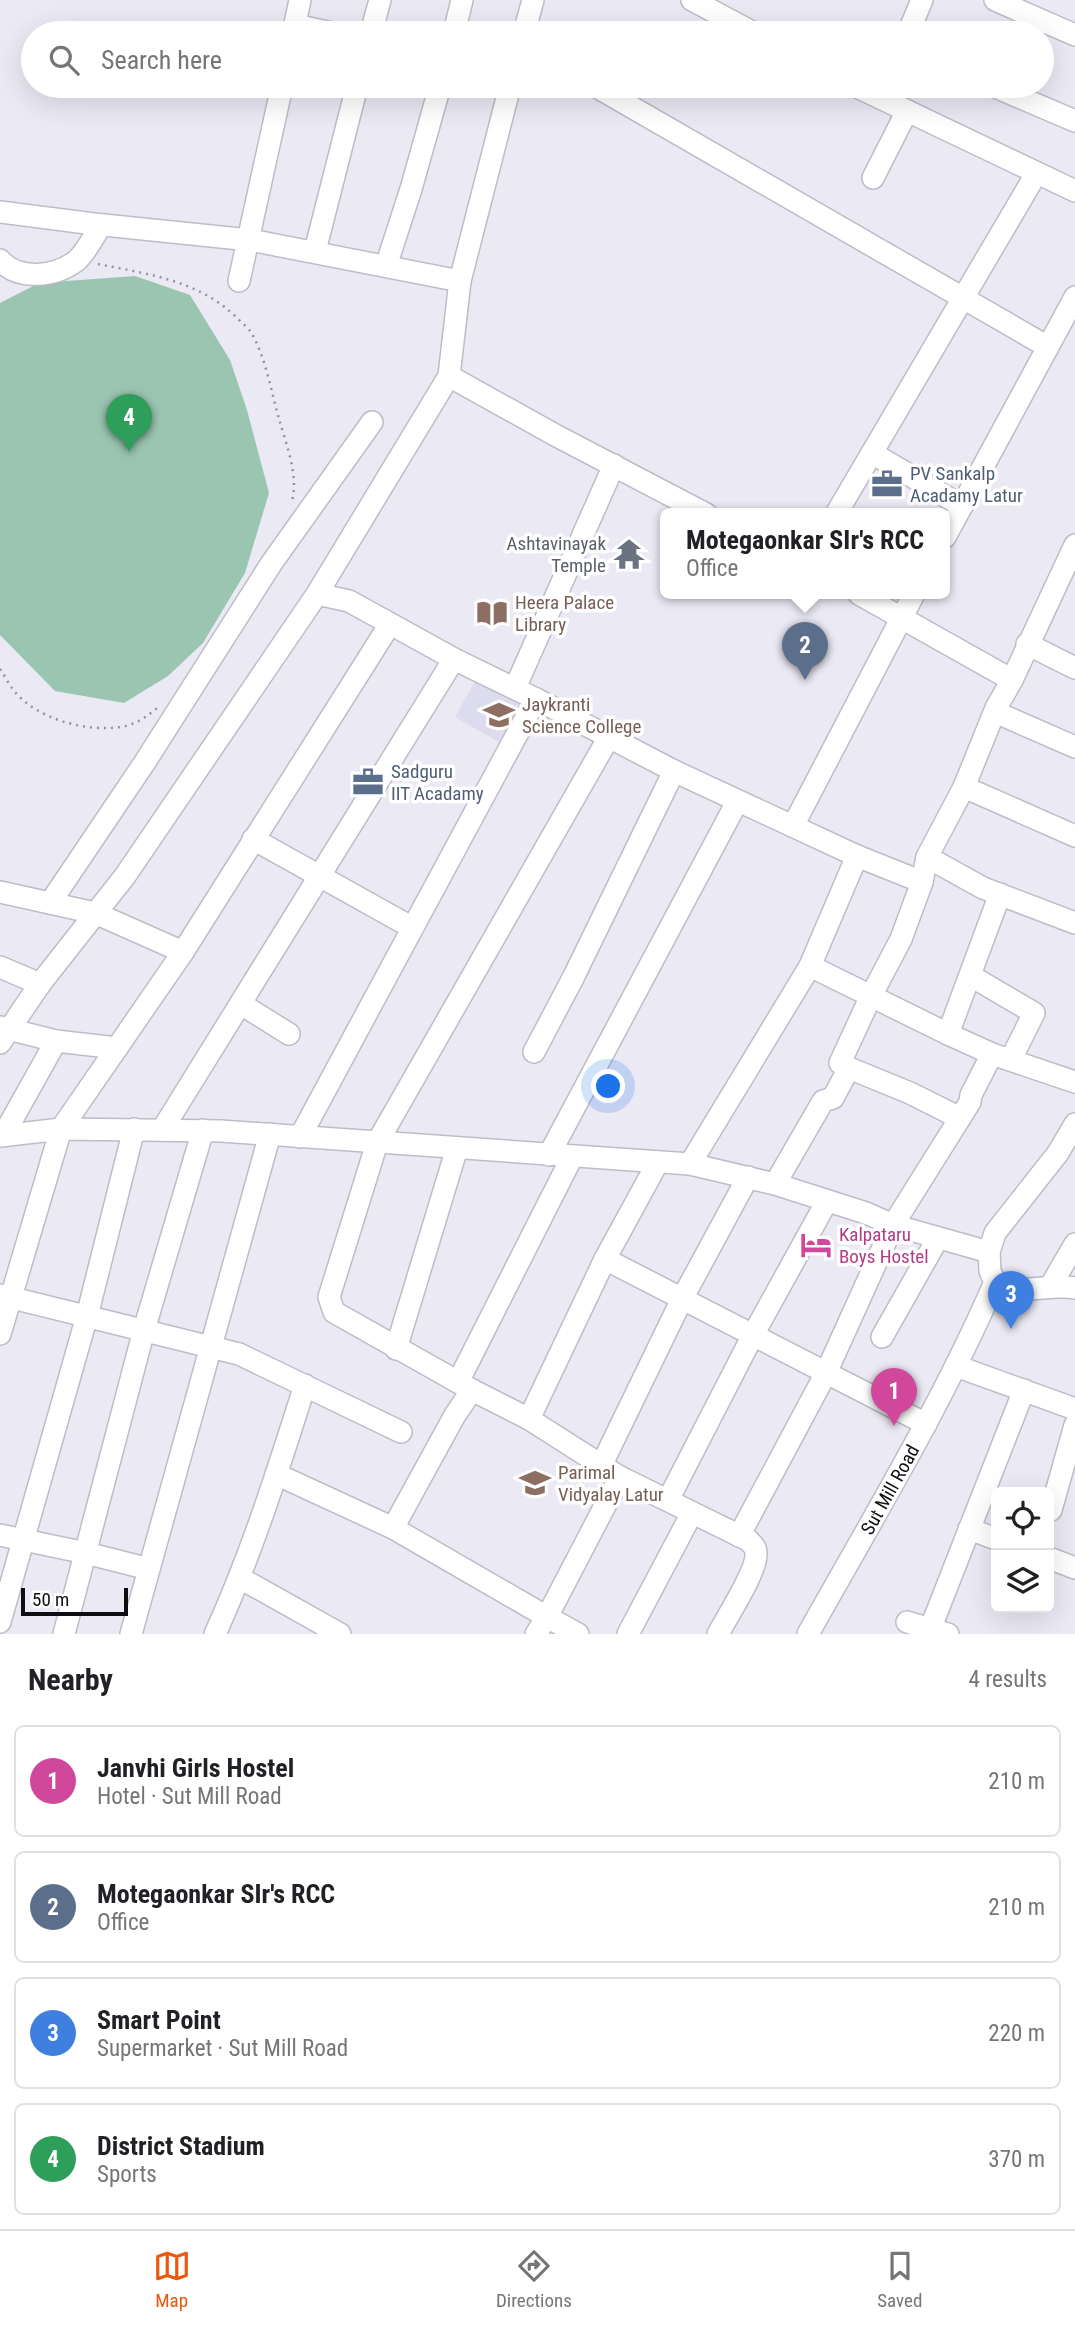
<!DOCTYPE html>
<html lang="en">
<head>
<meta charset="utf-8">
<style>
  body { margin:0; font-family:"Roboto Condensed",sans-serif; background:#f6f6f6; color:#202124 }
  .controls { position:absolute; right:21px; bottom:21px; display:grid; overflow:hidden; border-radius:10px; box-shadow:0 7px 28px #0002 }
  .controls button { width:63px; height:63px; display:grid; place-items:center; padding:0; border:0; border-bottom:2px solid #e0e0e0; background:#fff; color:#202124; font:35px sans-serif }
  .scale { position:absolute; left:21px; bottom:18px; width:107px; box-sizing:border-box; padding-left:7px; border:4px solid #0e0d11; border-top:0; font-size:19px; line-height:24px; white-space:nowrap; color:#0e0d11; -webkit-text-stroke:5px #fff; paint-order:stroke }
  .you { position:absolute; left:609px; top:1087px; width:24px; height:24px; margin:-18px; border:5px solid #fff; border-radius:50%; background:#1a73e8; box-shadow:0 0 0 10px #1a73e833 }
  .badge { display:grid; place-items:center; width:46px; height:46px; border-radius:50%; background:#ea580c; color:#fff; font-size:23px; font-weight:700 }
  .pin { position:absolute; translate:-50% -58px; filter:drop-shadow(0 2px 4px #0008) }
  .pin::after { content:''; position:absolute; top:37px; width:24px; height:21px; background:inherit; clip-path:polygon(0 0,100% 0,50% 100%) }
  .popup { position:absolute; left:660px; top:508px; width:290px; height:91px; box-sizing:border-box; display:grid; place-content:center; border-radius:10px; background:#fff; filter:drop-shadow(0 2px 5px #0005); font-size:23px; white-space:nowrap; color:#757577 }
  .popup b { font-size:26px; color:#202124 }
  .popup::after { content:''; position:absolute; left:50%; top:100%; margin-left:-14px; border:14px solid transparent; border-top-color:#fff }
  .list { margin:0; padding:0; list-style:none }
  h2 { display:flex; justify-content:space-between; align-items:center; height:91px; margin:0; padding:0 28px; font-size:30px }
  h2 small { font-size:23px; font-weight:400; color:#757577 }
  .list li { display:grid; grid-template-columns:46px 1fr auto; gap:21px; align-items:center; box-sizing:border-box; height:112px; margin:0 14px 14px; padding:0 14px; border:2px solid #e0e0e0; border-radius:10px }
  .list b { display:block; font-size:26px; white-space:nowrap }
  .list p { margin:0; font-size:23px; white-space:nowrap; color:#757577 }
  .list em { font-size:23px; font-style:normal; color:#757577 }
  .icon { flex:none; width:38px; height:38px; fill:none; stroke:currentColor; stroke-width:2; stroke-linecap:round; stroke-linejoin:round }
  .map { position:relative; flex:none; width:1075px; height:1634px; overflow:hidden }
  .search { position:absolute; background:#fff; box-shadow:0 7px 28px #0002; left:21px; right:21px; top:21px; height:77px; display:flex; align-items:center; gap:18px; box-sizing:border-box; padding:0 24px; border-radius:38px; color:#757577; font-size:26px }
  .sheet { height:595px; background:#fff }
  nav { display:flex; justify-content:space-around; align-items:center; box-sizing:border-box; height:98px; border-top:2px solid #e0e0e0; background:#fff; font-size:19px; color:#757577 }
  nav a { display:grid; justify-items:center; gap:4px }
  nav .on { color:#ea580c }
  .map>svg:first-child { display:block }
  .built { fill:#dddcee }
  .park { fill:#9ac6b1 }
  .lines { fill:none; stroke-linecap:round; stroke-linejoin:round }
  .minor-casing { stroke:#bdbdc7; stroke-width:24 }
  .path { stroke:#94939c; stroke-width:2.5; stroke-dasharray:2 5; stroke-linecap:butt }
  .minor { stroke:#fff; stroke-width:21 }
  .labels { text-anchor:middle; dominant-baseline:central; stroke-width:7; stroke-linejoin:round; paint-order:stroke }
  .service-label { font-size:19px; fill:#4e5e75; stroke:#fff; text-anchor:start }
  .worship-label { font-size:19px; fill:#5b616d; stroke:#fff; text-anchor:end }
  .education-label { font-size:19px; fill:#785e54; stroke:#fff; text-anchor:start }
  .hotel-label { font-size:19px; fill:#b23c85; stroke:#fff; text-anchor:start }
  .street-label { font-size:19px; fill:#0e0d11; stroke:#fff }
</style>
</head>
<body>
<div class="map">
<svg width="1075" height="1634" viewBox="0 0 1075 1634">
  <rect width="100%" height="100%" fill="#eae9f4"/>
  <path class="built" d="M476,679L543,712L520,754L455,717Z"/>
  <path class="park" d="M135,276L190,295L230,360L247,410L269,493L245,573L203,643L168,676L124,703L55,691L0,635V303L39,283Z"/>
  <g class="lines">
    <defs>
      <g id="minor">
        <path d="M692,0L754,33"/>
        <path d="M995,0L1075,35"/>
        <path d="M295,25L332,33"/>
        <path d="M293,33L300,0"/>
        <path d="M371,33L380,0"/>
        <path d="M454,33L462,0"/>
        <path d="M524,33L533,0"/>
        <path d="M908,33L922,0"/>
        <path d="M595,86L1048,347"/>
        <path d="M855,86L1075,191"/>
        <path d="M993,86L1075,121"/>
        <path d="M873,178L907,111"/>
        <path d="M0,212L94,224L250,240L460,281"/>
        <path d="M315,251L357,86"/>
        <path d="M0,260C18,281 55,277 76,261C86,253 94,236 101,225"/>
        <path d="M386,266L411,189L440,86"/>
        <path d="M239,281L282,86"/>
        <path d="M449,376L555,435L706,514"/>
        <path d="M872,453L962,506"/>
        <path d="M836,514L1036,174"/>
        <path d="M945,537L1075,297"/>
        <path d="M317,594L349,601L454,659L536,699L674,771L857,856L922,882"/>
        <path d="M859,594L1012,680"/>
        <path d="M1027,644L1075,668"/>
        <path d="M515,688L614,465"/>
        <path d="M995,712L1075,747"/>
        <path d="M964,787L1075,836"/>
        <path d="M793,826L914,594"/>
        <path d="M253,839L411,927"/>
        <path d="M927,857L983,888L1075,923"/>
        <path d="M0,892L95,913L183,952L390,624"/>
        <path d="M50,903L145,762L271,564L372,422"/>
        <path d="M810,966L948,1034L992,1054L1075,1082"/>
        <path d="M0,967L40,984"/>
        <path d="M971,976L1034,1013L1011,1059"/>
        <path d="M241,1004L289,1034"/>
        <path d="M0,1027L56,1041L117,1048"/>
        <path d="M948,1034L1000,894"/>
        <path d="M0,1043L40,984L125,876L317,594L449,376L460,281L510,86"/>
        <path d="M534,1052L573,978L674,771"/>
        <path d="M960,1118L970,1102L971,1095L992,1054"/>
        <path d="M162,1130L454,659"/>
        <path d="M0,1136L61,1129L221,1131L690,1164L775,1184L866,1213L893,1225L989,1252"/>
        <path d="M3,1136L56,1041"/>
        <path d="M300,1137L536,699"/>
        <path d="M549,1155L737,802"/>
        <path d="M690,1164L810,966L857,856"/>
        <path d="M775,1184L823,1101L833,1098L849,1068L840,1063L871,996L901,939L922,882L927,857L964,787L996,708L1012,680L1075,545"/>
        <path d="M605,1259L926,1424"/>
        <path d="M995,1282C1022,1297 1047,1283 1075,1288"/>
        <path d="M1050,1287L1075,1244"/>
        <path d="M0,1295L239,1354L401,1432"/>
        <path d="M0,1334L61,1129L183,952"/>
        <path d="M882,1337L938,1238"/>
        <path d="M396,1349L457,1148"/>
        <path d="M956,1366L1075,1409"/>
        <path d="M458,1382L572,1157"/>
        <path d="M472,1390L529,1419L620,1477L748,1540C753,1545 756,1547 756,1554C757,1571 727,1617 718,1634"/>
        <path d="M529,1419L605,1259L658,1162"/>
        <path d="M601,1466L682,1299L748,1177"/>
        <path d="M276,1474L393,1528L547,1617L620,1477"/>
        <path d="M668,1500L753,1335L827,1201"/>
        <path d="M1051,1510L1075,1425"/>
        <path d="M393,1528L455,1415L472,1390L334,1312L329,1297L377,1143L609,737"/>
        <path d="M969,1529L996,1539"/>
        <path d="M0,1535L86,1553L149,1569"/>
        <path d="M739,1536L826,1373L893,1225L960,1118L910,1093L849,1068"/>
        <path d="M1049,1558L1075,1568"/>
        <path d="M240,1578L340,1634"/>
        <path d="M0,1622L87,1316L134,1129"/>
        <path d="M907,1622L948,1634"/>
        <path d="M931,1627L1024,1390"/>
        <path d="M64,1634L144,1330L203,1130"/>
        <path d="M131,1634L270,1134"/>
        <path d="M215,1634C252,1553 278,1470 305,1385"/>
        <path d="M536,1634L547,1617L578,1634"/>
        <path d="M628,1634L692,1513"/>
        <path id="s1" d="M808,1634C873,1518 942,1404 995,1282L990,1271L989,1252L995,1233L1058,1153L1075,1124"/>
      </g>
    </defs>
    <use href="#minor" class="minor-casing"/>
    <g class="path">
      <path d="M98,264C147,274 198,280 236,317C241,322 247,327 251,332C266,358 271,391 279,419C286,444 300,478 291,504"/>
      <path d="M0,669C5,676 9,685 15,692C38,719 85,732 120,727C135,725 147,717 158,707"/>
    </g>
    <use href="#minor" class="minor"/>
  </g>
  <defs>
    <symbol id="office-bare" viewBox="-9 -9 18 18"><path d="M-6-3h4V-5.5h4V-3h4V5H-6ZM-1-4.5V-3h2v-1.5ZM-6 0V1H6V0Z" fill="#5c6f8a" stroke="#fff" stroke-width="2.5" paint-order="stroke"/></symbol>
    <symbol id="temple-bare" viewBox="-9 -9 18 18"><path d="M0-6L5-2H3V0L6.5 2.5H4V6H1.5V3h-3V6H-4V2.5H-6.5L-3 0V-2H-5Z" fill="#6b7280" stroke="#fff" stroke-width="2.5" paint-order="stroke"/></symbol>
    <symbol id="library-bare" viewBox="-9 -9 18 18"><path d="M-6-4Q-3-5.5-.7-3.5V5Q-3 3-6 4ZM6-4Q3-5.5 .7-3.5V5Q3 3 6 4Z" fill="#8d6e63" stroke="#fff" stroke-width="2.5" paint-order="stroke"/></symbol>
    <symbol id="university-bare" viewBox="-9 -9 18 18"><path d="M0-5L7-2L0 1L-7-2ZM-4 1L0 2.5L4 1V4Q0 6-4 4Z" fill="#8d6e63" stroke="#fff" stroke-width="2.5" paint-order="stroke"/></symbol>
    <symbol id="hotel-bare" viewBox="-9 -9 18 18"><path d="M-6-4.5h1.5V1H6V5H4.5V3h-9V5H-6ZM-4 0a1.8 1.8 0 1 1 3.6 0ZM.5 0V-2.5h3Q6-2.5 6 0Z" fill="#d1479c" stroke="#fff" stroke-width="2.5" paint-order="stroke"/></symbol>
    <symbol id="school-bare" viewBox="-9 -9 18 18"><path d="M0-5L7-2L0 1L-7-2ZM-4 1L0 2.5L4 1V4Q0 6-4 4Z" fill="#8d6e63" stroke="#fff" stroke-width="2.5" paint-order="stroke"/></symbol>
  </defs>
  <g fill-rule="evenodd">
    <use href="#office-bare" x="865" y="462" width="44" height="44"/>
    <use href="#temple-bare" x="607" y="532" width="44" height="44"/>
    <use href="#library-bare" x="470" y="591" width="44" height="44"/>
    <use href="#university-bare" x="477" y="693" width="44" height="44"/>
    <use href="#office-bare" x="346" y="760" width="44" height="44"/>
    <use href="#hotel-bare" x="794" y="1223" width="44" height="44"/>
    <use href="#school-bare" x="513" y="1461" width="44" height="44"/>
  </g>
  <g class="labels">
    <g class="service-label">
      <text x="910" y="473">PV Sankalp<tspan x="910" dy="22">Acadamy Latur</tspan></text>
      <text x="391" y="771">Sadguru<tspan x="391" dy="22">IIT Acadamy</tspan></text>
    </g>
    <g class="worship-label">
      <text x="606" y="543">Ashtavinayak<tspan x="606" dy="22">Temple</tspan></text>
    </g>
    <g class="education-label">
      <text x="515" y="602">Heera Palace<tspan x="515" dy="22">Library</tspan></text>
      <text x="522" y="704">Jaykranti<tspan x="522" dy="22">Science College</tspan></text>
      <text x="558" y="1472">Parimal<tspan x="558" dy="22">Vidyalay Latur</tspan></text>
    </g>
    <g class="hotel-label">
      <text x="839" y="1234">Kalpataru<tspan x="839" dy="22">Boys Hostel</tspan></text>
    </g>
    <g class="street-label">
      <text stroke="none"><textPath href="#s1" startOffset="166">Sut Mill Road</textPath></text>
    </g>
  </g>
</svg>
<div class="controls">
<button><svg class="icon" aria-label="locate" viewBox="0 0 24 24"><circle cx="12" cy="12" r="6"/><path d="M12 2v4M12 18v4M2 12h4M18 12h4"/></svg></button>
<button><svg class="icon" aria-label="layers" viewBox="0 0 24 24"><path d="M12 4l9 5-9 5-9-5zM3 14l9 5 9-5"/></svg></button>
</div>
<div class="scale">50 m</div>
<div class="you"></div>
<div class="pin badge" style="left:894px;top:1426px;background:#d1479c">1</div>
<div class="pin badge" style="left:805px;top:680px;background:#5c6f8a">2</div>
<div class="popup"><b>Motegaonkar SIr's RCC</b>Office</div>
<div class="pin badge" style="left:1011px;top:1329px;background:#3f7fe0">3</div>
<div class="pin badge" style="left:129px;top:452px;background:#2e9e5b">4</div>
<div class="search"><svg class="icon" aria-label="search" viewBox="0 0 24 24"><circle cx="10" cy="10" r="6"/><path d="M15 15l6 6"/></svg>Search here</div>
</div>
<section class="sheet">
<h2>Nearby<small>4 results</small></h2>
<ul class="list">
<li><span class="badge" style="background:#d1479c">1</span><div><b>Janvhi Girls Hostel</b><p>Hotel · Sut Mill Road</p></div><em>210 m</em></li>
<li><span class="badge" style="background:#5c6f8a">2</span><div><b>Motegaonkar SIr's RCC</b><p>Office</p></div><em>210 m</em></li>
<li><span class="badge" style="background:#3f7fe0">3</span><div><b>Smart Point</b><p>Supermarket · Sut Mill Road</p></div><em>220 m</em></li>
<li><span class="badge" style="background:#2e9e5b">4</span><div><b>District Stadium</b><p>Sports</p></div><em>370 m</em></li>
</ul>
</section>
<nav>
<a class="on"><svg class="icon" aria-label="map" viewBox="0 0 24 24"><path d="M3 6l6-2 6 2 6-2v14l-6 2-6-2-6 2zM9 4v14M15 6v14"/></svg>Map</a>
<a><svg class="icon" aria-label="directions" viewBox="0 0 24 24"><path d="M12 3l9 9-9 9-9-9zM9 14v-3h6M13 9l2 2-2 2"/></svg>Directions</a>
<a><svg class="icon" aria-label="saved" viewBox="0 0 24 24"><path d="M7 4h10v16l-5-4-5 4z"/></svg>Saved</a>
</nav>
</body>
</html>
